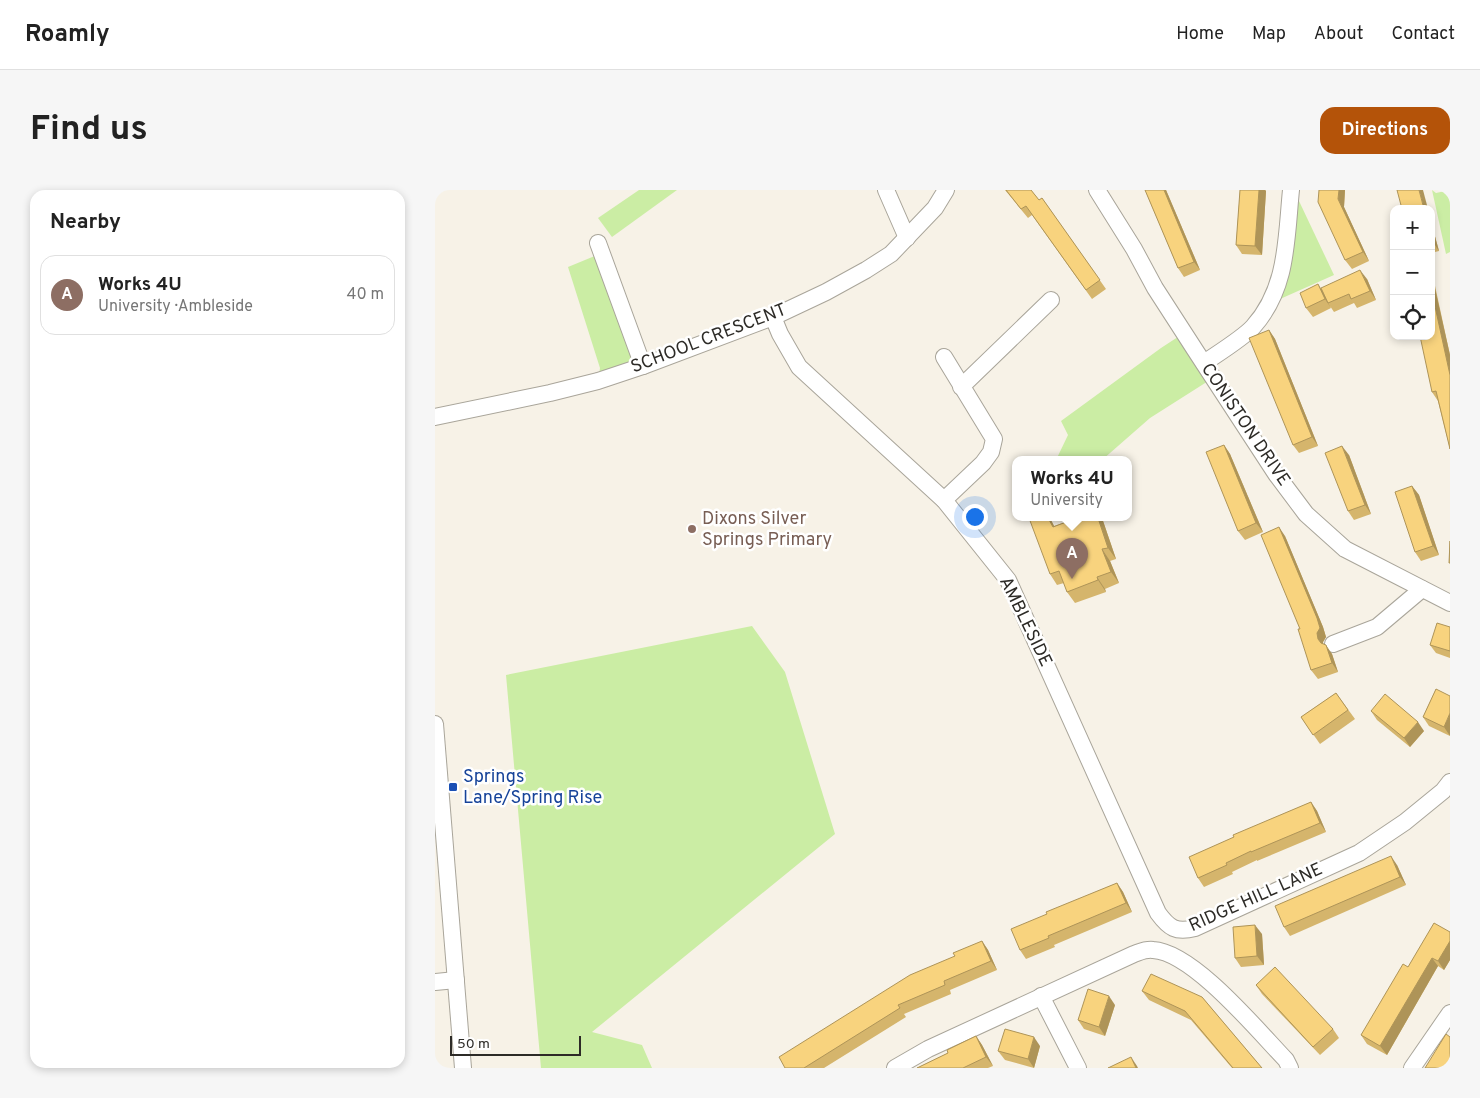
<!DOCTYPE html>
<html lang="en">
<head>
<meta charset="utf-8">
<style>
  body { margin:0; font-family:Overpass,sans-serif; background:#f6f6f6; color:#222 }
  .controls { position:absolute; right:15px; top:15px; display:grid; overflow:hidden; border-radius:10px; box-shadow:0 2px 8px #0003 }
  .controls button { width:45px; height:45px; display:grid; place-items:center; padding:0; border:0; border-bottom:1px solid #e0e0e0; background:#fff; color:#222; font:25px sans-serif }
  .scale { position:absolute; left:15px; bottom:12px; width:131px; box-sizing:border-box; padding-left:5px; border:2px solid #2d2b27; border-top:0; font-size:14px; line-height:18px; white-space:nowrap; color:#2d2b27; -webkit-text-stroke:4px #fff; paint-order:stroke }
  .you { position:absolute; left:539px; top:326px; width:18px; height:18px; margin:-12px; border:4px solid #fff; border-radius:50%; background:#1a73e8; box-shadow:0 0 0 8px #1a73e833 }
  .badge { display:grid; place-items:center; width:32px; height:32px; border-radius:50%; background:#b45309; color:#fff; font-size:16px; font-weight:700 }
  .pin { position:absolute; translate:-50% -41px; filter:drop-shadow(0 1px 2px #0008) }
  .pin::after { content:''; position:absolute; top:26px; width:18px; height:15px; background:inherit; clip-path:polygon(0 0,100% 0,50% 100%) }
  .popup { position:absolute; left:577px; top:266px; width:120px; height:65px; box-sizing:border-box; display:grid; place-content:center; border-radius:10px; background:#fff; filter:drop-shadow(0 1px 4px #0005); font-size:16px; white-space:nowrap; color:#767676 }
  .popup b { font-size:19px; color:#222 }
  .popup::after { content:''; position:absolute; left:50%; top:100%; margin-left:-10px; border:10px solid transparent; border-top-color:#fff }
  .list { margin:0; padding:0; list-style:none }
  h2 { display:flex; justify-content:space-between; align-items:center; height:65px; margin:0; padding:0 20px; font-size:21px }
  h2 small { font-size:16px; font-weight:400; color:#767676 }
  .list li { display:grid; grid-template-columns:32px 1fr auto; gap:15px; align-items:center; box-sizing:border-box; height:80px; margin:0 10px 10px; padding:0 10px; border:1px solid #e0e0e0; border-radius:15px }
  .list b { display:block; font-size:19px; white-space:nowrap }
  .list p { margin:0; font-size:16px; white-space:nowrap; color:#767676 }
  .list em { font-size:16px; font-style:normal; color:#767676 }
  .icon { flex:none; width:28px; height:28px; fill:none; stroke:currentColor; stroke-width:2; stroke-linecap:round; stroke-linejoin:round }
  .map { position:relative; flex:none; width:1015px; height:878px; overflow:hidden; border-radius:15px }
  header { display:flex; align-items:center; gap:30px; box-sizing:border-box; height:70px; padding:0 25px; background:#fff; border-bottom:1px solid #e0e0e0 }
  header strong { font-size:24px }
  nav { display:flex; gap:28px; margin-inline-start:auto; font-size:18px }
  .intro { display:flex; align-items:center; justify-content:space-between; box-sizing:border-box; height:120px; padding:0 30px }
  h1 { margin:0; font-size:35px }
  .button { padding:12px 22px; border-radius:15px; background:#b45309; color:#fff; font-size:18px; font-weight:700 }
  main { display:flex; gap:30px; padding:0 30px }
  aside { flex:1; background:#fff; border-radius:15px; box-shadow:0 2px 8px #0003 }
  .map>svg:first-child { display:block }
  .green { fill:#cbeda4 }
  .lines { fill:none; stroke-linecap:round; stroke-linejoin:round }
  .street-casing { stroke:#a9a59a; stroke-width:18 }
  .street { stroke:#fff; stroke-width:16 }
  .wall { fill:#d5b56c }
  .shaded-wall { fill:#ae9458 }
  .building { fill:#f8d37e; stroke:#ae9458 }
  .education-dot { fill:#8d6e63; stroke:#fff; stroke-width:2 }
  .transit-dot { fill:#1a4fb4; stroke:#fff; stroke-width:2 }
  .labels { text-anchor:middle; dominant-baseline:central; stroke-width:5; stroke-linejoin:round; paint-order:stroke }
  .street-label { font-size:18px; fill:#2d2b27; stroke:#fff }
  .education-label { font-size:18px; fill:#785e54; stroke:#fff; text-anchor:start }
  .transit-label { font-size:18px; fill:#164399; stroke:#fff; text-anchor:start }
</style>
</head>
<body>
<header>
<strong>Roamly</strong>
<nav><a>Home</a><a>Map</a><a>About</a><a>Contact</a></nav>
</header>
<div class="intro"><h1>Find us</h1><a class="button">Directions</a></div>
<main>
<aside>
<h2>Nearby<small></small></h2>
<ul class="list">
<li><span class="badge" style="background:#8d6e63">A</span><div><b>Works 4U</b><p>University · Ambleside</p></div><em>40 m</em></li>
</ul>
</aside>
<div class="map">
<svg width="1015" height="878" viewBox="0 0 1015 878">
  <rect width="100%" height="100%" fill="#f7f2e7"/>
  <g class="green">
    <path d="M204,0H242L177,47L163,28Z"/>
    <path d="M997,0L1001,3L1015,0V62L1011,64Z"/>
    <path d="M856,1L864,11L899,85L834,114Z"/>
    <path d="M167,63L208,176L163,191L165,178L133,77Z"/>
    <path d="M749,143L778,188L715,228L667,270H621L633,245L626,231L726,158Z"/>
    <path d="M317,436L350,482L400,644L157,842L207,855L217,878H106L71,485Z"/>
  </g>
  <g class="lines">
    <defs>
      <g id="street">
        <path d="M451,0L472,48"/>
        <path d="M662,0L699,59L720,98L762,163L841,284L871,324L910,359L1015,413"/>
        <path d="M163,53L208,176"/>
        <path d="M338,127L345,144L364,177L509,310L573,390L723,723C734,738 741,743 760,738L924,663L970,632L1008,601L1015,592"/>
        <path d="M769,173C782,164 808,148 818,137C853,98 851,49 856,0"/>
        <path d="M526,197L616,110"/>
        <path d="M0,227L115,203L163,191L208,176L338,127L391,102L431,80L456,64L500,18L511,0"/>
        <path d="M509,310L548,273L556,262L559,249L509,167"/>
        <path d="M898,454L942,437L987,399"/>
        <path d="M0,534L28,878"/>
        <path d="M0,792L21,790"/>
        <path d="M606,806L643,878"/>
        <path d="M460,878L493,859L699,764C705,762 711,759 718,760C758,762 823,841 851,870L855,878"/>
        <path d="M977,878L1015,823"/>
      </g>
    </defs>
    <use href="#street" class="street-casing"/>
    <use href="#street" class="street"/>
  </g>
  <g class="wall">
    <path d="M570,0H596L604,10L607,8L671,99L657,109L597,25L593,28Z"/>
    <path d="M710,0H731L765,80L749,87L743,78Z"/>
    <path d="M805,0H830L831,1L827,65L807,64L801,55Z"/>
    <path d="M884,0H910L909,17L934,71L917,79L910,70Z"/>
    <path d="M996,32L1004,61L996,63Z"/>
    <path d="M997,82L1015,165V259L1003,211L997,202Z"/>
    <path d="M932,89L941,110L922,118L919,113L899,122L895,116L896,118L878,127L871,118L886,99Z"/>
    <path d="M834,140L840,149L883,256L864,263L858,255Z"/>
    <path d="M789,255L795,264L828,342L810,350L803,341Z"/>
    <path d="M914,265L936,324L919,330L913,321Z"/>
    <path d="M977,296L984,305L1004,365L986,371L980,362Z"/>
    <path d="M615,328L619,336L642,328H667L681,369L675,371L684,393L670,399L671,402L640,413L632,402L629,393L622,395L615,384Z"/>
    <path d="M850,346L888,437L891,447L888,452V454L897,464L903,482L883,489L876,480L865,439Z"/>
    <path d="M1015,437V468L1001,463L995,455Z"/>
    <path d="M1001,499L1015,546L994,536L988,527Z"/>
    <path d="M901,503L920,529L885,554L866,527Z"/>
    <path d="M936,521L989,541L975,557L942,530Z"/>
    <path d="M876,612L882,621L891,642L822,671V670L797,682L798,684L769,697L763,688L799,647Z"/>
    <path d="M962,675L971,695L855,746L849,737Z"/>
    <path d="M682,693L688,702L697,722L619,755L620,757L591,769L585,760L612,724Z"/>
    <path d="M1015,742V770L1009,780L1003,776L952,865L932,854L926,845L973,777Z"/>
    <path d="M827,744L829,775L806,777L800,768Z"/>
    <path d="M547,751L553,760L562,780L515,800L516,804L469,824L471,827L389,878H350L520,766Z"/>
    <path d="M821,795L898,839L904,848L885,865L827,804Z"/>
    <path d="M707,801L767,807L827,878H797L756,830L714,810Z"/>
    <path d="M680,815L670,846L649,839L643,830Z"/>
    <path d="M541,846L547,855L558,876L553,878H482L513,863Z"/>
    <path d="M605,856L599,878L570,870L563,861Z"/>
  </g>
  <g class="shaded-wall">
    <path d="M729,0H731L765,80L759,72Z"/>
    <path d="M824,0H830L831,1L827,65L820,56Z"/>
    <path d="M904,0H910L909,17L934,71L928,62L903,9Z"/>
    <path d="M984,0H988L993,19H989Z"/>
    <path d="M996,32L1004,61L998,52L996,46Z"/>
    <path d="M925,80L932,89L941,110L935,101Z"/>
    <path d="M996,81L1015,165V185L996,98Z"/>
    <path d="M883,94L889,103L893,113L896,118L890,109Z"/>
    <path d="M834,140L840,149L883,256L877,247Z"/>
    <path d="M789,255L795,264L828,342L821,333Z"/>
    <path d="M907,256L914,265L936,324L930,315Z"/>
    <path d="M977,296L984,305L1004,365L998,356Z"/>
    <path d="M613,328H615L625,348L618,337Z"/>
    <path d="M663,328H667L681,369L673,358Z"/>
    <path d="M844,337L850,346L888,437L891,447L888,452L889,458L883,449Z"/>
    <path d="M667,359L675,371L684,393L676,382Z"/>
    <path d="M662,387L670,399L671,402L663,390Z"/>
    <path d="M891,455L897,464L903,482L897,473Z"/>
    <path d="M1015,523V546L1009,537Z"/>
    <path d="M983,532L989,541L975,557L969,548Z"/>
    <path d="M876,612L882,621L891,642L885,633Z"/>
    <path d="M956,666L962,675L971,695L965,687Z"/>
    <path d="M682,693L688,702L697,722L691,713Z"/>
    <path d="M820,735L827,744L829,775L822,766Z"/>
    <path d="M547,751L553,760L562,780L556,771Z"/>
    <path d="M1015,751V770L1009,780L1003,771Z"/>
    <path d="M997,768L1003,776L952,865L945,856Z"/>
    <path d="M674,806L680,815L670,846L664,837Z"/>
    <path d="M541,846L547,855L558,876L551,867Z"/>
    <path d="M599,847L605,856L599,878L593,869Z"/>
    <path d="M696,867L702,876L703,878H701Z"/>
  </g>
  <g class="building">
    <path d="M571,0H596L604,10L607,8L665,90L651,100L591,16L586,19Z"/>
    <path d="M710,0H729L759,72L743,78Z"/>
    <path d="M805,0H824L820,56L801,55Z"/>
    <path d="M884,0H904L903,9L928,62L910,70L883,12Z"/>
    <path d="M962,0H984L989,19H967Z"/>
    <path d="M925,80L935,101L916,109L914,104L893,113L886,98Z"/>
    <path d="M883,94L890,109L871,118L865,103Z"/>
    <path d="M996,98L1015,185V259L1001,201L997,202L985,146H996Z"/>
    <path d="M834,140L877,247L858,255L814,148Z"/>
    <path d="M789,255L821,333L803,341L771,262Z"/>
    <path d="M907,256L930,315L913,321L890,263Z"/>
    <path d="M977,296L998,356L980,362L960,302Z"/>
    <path d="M594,328H613L618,337L642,328H663L673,358L667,359L676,382L662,387L663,390L632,402L624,381L615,384Z"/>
    <path d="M844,337L882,428L885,438L882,443L883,449L886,453L891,455L897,473L876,480L863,439H865L826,345Z"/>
    <path d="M1015,351V373H1014Z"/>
    <path d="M1002,433L1015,437V461L995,455Z"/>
    <path d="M1001,499L1015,506V523L1009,537L988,527Z"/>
    <path d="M901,503L913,520L878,545L866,527Z"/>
    <path d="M950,504L983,532L969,548L936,521Z"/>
    <path d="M876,612L885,633L816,662V661L791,673L792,675L763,688L754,667L799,647L798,645Z"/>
    <path d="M956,666L965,687L849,737L840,716Z"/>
    <path d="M682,693L691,713L613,746L614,748L585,760L576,739L612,724L611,722Z"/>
    <path d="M999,733L1015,742V751L1003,771L997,768L945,856L926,845L968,774L973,777Z"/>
    <path d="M820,735L822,766L800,768L798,737Z"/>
    <path d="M547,751L556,771L509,791L510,795L463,815L465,818L369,878H350L344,867L475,785L520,766L518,763Z"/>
    <path d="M840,777L898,839L878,857L821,795Z"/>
    <path d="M716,784L767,807L827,878H798L750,821L707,801Z"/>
    <path d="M653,799L674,806L664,837L643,830Z"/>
    <path d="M570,839L599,847L593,869L563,861Z"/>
    <path d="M1011,844L1015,847V878H990Z"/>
    <path d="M541,846L551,867L528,878H482L513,863L512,860Z"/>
    <path d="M696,867L701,878H673Z"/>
  </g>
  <circle class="education-dot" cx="257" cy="339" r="5"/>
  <rect class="transit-dot" x="13" y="592" width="10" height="10" rx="2.5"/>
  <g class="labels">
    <g class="street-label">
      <text transform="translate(274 149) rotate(-21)">SCHOOL CRESCENT</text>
      <text transform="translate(810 235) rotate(56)">CONISTON DRIVE</text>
      <text transform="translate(590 432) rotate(64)">AMBLESIDE</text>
      <text transform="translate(821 708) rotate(-24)">RIDGE HILL LANE</text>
    </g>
    <g class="education-label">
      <text x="267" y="329">Dixons Silver<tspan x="267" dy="21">Springs Primary</tspan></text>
    </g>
    <g class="transit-label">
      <text x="28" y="587">Springs<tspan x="28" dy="21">Lane/Spring Rise</tspan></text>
    </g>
  </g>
</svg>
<div class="controls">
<button>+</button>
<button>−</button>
<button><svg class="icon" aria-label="locate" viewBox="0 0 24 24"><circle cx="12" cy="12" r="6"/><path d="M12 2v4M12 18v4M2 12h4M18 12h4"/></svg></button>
</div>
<div class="scale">50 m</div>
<div class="you"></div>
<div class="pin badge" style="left:637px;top:389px;background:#8d6e63">A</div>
<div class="popup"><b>Works 4U</b>University</div>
</div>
</main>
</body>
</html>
